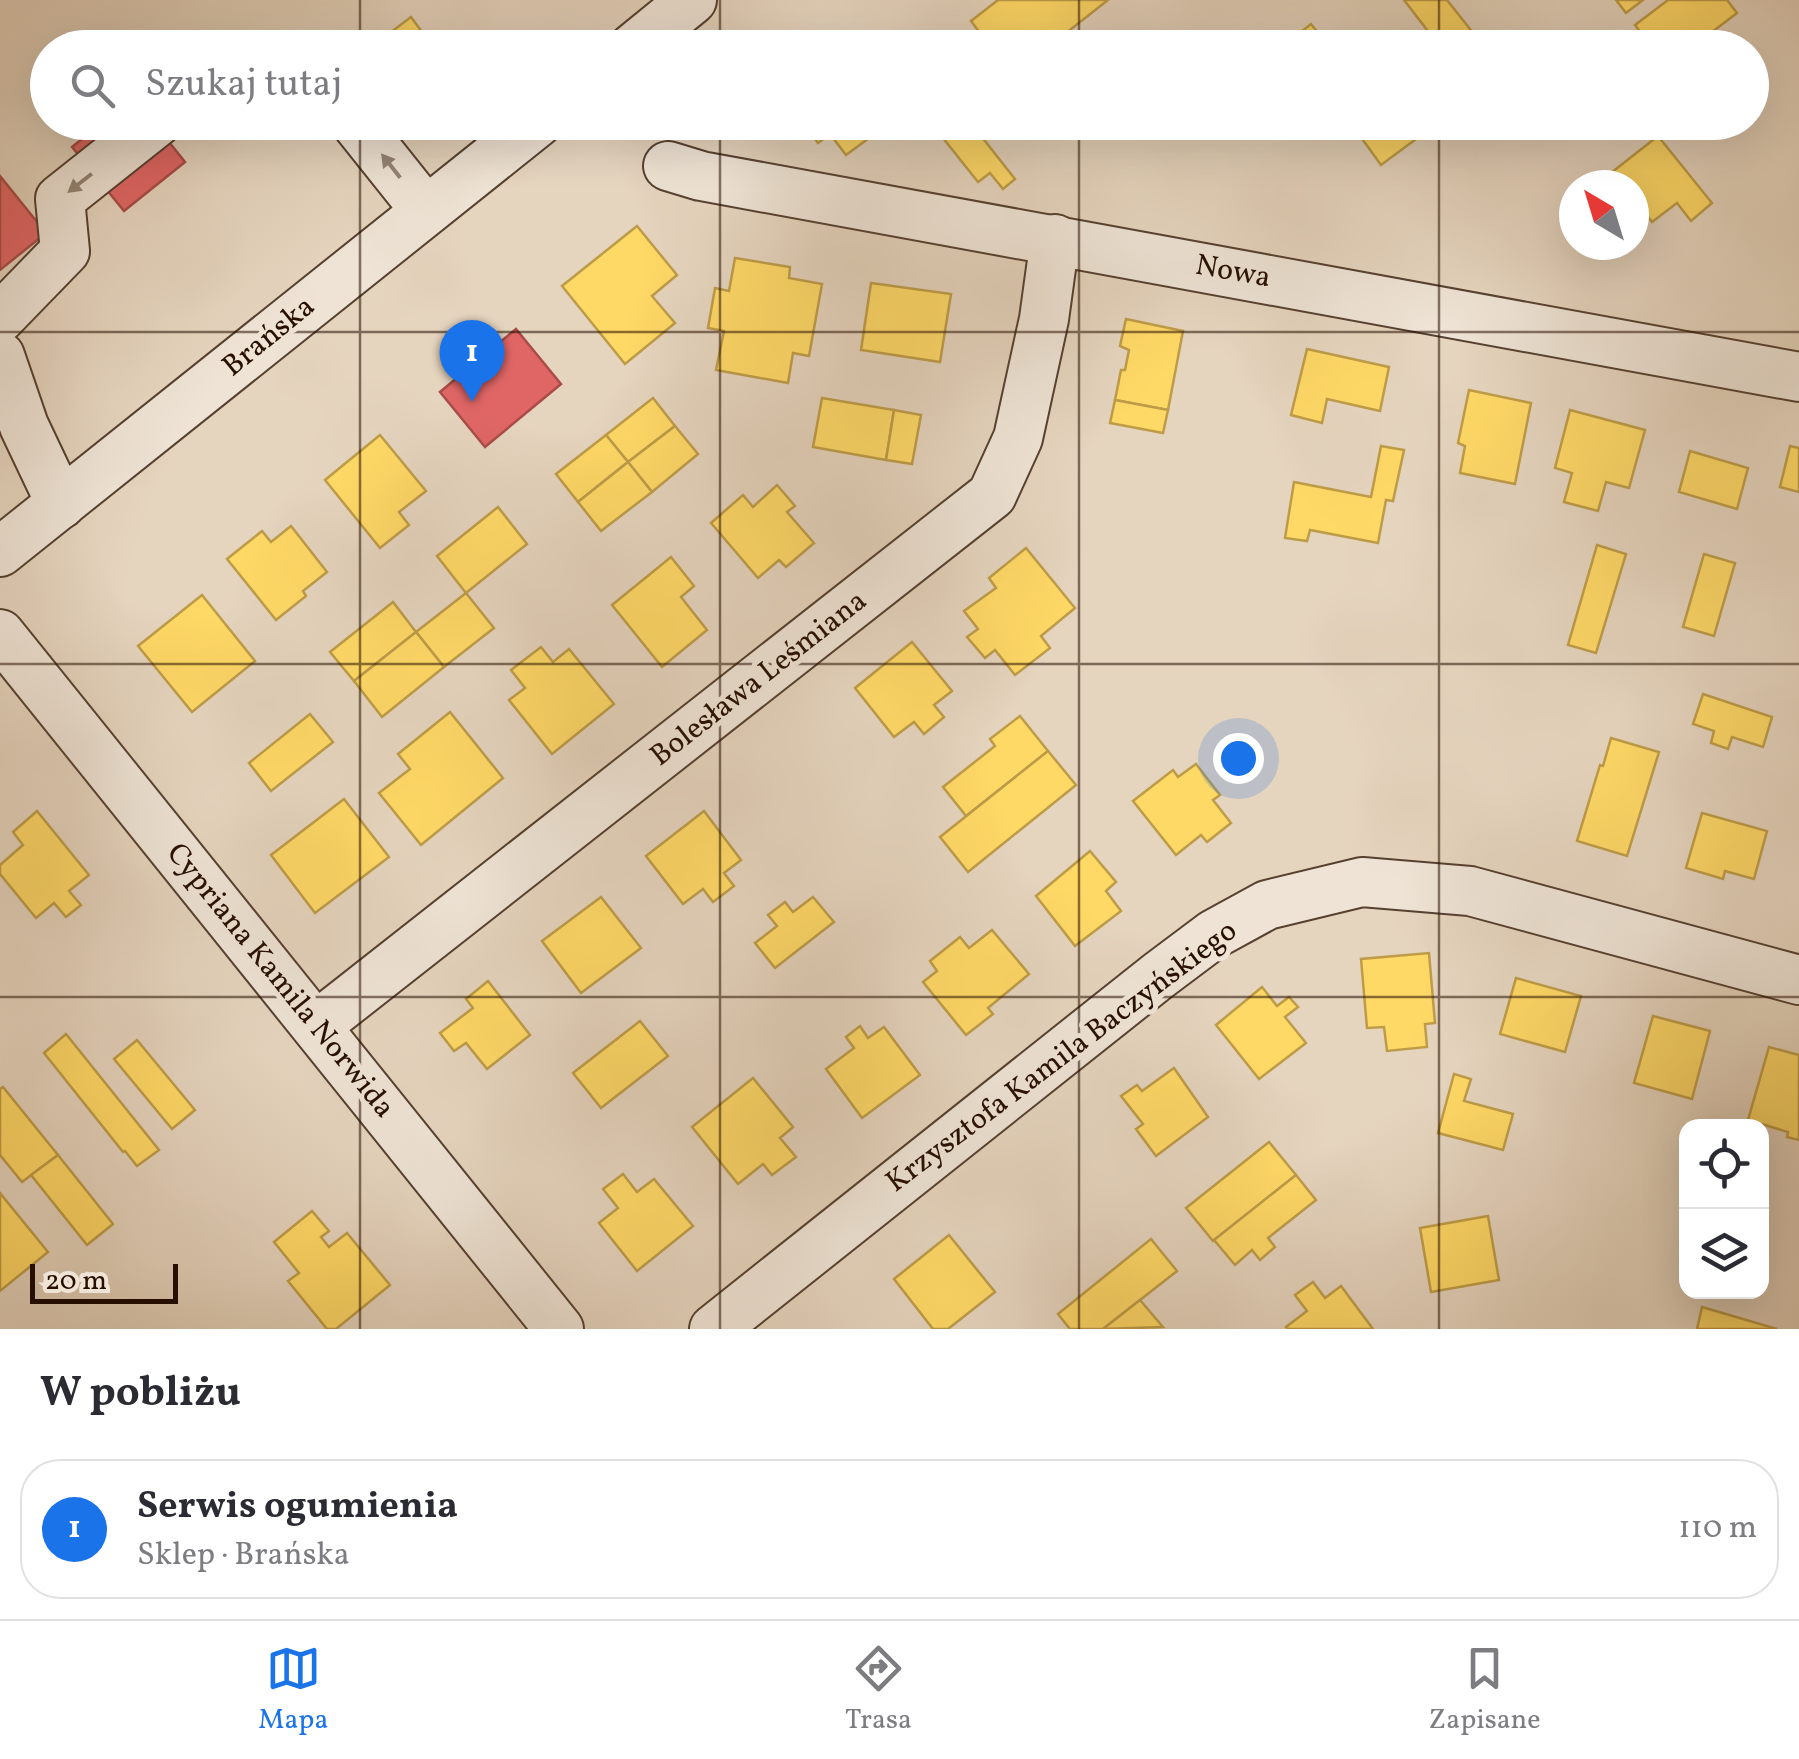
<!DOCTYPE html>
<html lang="pl">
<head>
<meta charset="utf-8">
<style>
  body { margin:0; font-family:Vollkorn,serif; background:#f7f7f7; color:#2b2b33 }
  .controls { position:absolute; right:30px; bottom:30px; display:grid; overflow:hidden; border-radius:20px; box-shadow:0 10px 40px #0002 }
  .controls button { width:90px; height:90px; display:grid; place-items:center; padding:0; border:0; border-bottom:2px solid #e1e1e2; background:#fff; color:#2b2b33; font:50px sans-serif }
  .compass { position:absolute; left:1559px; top:170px; width:90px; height:90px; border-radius:50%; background:#fff; box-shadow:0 10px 40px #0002; rotate:322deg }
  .scale { position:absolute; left:30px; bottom:25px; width:148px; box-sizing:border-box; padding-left:10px; border:5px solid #270f00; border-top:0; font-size:28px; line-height:35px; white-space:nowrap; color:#270f00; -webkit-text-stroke:8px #eee3d5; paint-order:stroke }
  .you { position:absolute; left:1238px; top:758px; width:35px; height:35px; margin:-25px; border:8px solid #fff; border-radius:50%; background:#1a73e8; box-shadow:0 0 0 15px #1a73e833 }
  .badge { display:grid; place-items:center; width:65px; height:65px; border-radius:50%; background:#1a73e8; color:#fff; font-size:32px; font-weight:700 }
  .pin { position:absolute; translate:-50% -82px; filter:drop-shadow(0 2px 5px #0008) }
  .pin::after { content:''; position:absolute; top:52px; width:35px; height:30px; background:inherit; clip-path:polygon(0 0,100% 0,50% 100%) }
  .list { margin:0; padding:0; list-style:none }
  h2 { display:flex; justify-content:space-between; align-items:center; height:130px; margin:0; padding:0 40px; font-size:42px }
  h2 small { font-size:32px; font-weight:400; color:#7c7c81 }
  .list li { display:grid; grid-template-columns:65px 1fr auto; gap:30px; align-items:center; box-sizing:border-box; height:140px; margin:0 20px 20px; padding:0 20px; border:2px solid #e1e1e2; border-radius:40px }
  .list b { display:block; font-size:38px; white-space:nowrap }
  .list p { margin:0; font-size:32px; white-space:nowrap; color:#7c7c81 }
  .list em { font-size:32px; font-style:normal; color:#7c7c81 }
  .icon { flex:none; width:55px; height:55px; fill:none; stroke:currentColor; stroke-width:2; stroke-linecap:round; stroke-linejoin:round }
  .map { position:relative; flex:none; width:1799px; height:1329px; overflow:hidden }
  .search { position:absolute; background:#fff; box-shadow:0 10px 40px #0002; left:30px; right:30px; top:30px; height:110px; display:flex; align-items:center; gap:25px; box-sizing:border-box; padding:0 35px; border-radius:55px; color:#7c7c81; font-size:38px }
  .sheet { height:290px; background:#fff }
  nav { display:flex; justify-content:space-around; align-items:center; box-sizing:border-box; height:140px; border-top:2px solid #e1e1e2; background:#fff; font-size:28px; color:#7c7c81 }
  nav a { display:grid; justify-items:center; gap:5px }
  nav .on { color:#1a73e8 }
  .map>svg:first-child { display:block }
  .homes { fill:#ffd966; stroke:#be9c47; stroke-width:2.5 }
  .shops { fill:#e06666; stroke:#a84c47; stroke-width:2.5 }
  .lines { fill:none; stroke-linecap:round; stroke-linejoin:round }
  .minor-casing { stroke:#564030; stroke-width:52 }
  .minor { stroke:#eee3d5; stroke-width:48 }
  .oneway { fill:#948475 }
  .grid { fill:none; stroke:#270f00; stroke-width:2.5; stroke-opacity:0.55 }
  .labels { text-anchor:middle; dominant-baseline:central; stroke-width:10; stroke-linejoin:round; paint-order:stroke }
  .street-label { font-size:30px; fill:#270f00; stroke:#eee3d5 }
</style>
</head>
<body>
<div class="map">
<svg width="1799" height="1329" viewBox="0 0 1799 1329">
  <rect width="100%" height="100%" fill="#e5d4be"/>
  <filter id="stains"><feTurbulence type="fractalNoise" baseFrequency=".002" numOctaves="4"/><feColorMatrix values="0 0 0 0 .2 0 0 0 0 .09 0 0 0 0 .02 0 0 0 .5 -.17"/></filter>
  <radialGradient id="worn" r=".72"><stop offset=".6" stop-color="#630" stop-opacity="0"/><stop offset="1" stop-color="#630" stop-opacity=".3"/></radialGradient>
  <g class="homes">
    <path d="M998,0H1108L1047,48H991L971,21Z"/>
    <path d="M1404,0H1447L1485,48H1441Z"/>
    <path d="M1616,0H1643L1626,13Z"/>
    <path d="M1668,0H1727L1737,13L1691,48H1652L1635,25Z"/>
    <path d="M411,17L434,48H376L374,45Z"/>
    <path d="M1311,24L1330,48H1281Z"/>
    <path d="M1183,33L1195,48H1165Z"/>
    <path d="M802,122H884L878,127L880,130L846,155L830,134L818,143Z"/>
    <path d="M970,122L1015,179L1003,189L990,173L978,182L931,123Z"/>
    <path d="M1350,122H1439L1381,165Z"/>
    <path d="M1658,136L1712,203L1691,221L1677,203L1652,222L1634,199V185H1606L1602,180Z"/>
    <path d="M637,226L677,275L652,296L675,323L625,364L562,286Z"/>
    <path d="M735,258L790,267L789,278L822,284L809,356L793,353L788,383L716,370L724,331L708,328L715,288L729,291Z"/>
    <path d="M871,283L951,294L940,362L861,350Z"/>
    <path d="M1126,319L1183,331L1168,410L1115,400L1121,370H1125L1129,350L1120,346Z"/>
    <path d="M1307,349L1389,367L1380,411L1327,399L1322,423L1291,415Z"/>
    <path d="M1469,390L1531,403L1515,484L1460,473L1465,446L1458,443Z"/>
    <path d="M653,398L675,426L628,462L606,435Z"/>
    <path d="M822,398L894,410L886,460L813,447Z"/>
    <path d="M1115,400L1168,410L1163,433L1110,423Z"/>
    <path d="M894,410L921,415L912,464L886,460Z"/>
    <path d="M1570,410L1645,430L1629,488L1606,482L1598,511L1564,502L1572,473L1555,468Z"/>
    <path d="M675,426L698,454L652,492L628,462Z"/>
    <path d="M380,435L426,491L399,512L409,525L380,548L325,480Z"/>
    <path d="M606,435L628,462L578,502L556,474Z"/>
    <path d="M1381,446L1404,450L1393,501L1386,500L1378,543L1310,530L1307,541L1285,538L1294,482L1371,497Z"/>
    <path d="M1790,446L1799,448V492L1780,487Z"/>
    <path d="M1690,451L1748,468L1737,509L1679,492Z"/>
    <path d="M628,462L652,492L601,531L578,502Z"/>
    <path d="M777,485L795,506L787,512L814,543L786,567L779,560L758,578L711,523L743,495L753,507Z"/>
    <path d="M498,507L527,544L466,593L437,556Z"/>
    <path d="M291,526L327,572L303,591L306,596L276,620L227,559L262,531L271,542Z"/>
    <path d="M1597,545L1626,554L1596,653L1568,645Z"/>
    <path d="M1026,548L1075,608L1041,636L1050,648L1015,675L995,650L985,658L967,637L978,629L964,611L996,588L989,578Z"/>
    <path d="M1704,554L1735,563L1714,636L1683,627Z"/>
    <path d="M671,557L694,586L681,597L707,630L662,667L612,605Z"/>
    <path d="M466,593L494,628L444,667L416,632Z"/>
    <path d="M202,595L255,661L192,712L138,646Z"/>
    <path d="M393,602L416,632L354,681L330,652Z"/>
    <path d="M416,632L444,667L382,717L354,681Z"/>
    <path d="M912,642L952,691L934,705L944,717L924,734L914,722L894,737L855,688Z"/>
    <path d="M541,647L553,662L569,649L614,704L552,754L509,700L525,688L511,670Z"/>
    <path d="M1703,694L1772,717L1763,747L1732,737L1728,749L1711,743L1714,731L1693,724Z"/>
    <path d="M450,712L503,778L421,845L379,793L410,769L398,754Z"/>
    <path d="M310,714L333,742L271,791L249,763Z"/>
    <path d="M1020,716L1048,751L966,816L943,787L995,746L990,739Z"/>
    <path d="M1611,738L1659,752L1627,856L1577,841L1600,765L1603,766Z"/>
    <path d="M1048,751L1076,785L968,872L940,837Z"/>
    <path d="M1196,764L1220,795L1213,800L1231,823L1207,842L1201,835L1176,855L1133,801L1173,770L1178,777Z"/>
    <path d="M344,799L389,857L315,913L271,855Z"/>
    <path d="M37,811L89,875L69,891L81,905L66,917L54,903L36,918L0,874V865L23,845L13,832Z"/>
    <path d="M704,811L741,860L724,873L734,886L713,902L703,889L683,904L646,856Z"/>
    <path d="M1702,813L1767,831L1754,879L1725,871L1723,879L1686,868Z"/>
    <path d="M1090,851L1116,882L1106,891L1121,911L1075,946L1036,896Z"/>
    <path d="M601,897L641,948L581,993L542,941Z"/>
    <path d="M813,897L834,922L775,968L755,943L777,926L768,915L785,902L793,912Z"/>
    <path d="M992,930L1029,974L988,1008L993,1014L966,1035L923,982L937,971L930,961L960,937L969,948Z"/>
    <path d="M1429,953L1435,1023L1425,1024L1427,1047L1387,1051L1384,1027L1367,1028L1361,959Z"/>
    <path d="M1516,978L1581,996L1565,1052L1500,1034Z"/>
    <path d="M488,981L530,1035L487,1069L466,1043L454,1051L440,1033L473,1008L466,999Z"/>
    <path d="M1262,987L1277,1006L1289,997L1298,1007L1285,1017L1306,1043L1259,1079L1216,1025Z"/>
    <path d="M1653,1016L1710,1031L1692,1099L1634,1083Z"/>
    <path d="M640,1021L668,1056L601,1108L573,1073Z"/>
    <path d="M860,1026L868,1038L884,1027L920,1075L862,1118L826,1069L854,1048L846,1037Z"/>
    <path d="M66,1034L159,1150L137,1166L125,1151L123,1152L44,1053Z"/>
    <path d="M137,1040L195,1110L172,1129L114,1059Z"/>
    <path d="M1769,1047L1799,1055V1140L1787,1137L1788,1132L1748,1120Z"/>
    <path d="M1174,1068L1208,1117L1156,1156L1136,1129L1143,1124L1121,1096L1137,1085L1142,1091Z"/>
    <path d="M1454,1074L1471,1079L1464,1101L1513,1114L1503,1150L1438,1133Z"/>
    <path d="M753,1078L793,1127L780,1138L796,1157L772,1175L763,1164L738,1184L692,1127Z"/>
    <path d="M3,1087L58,1155L22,1182L0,1155V1089Z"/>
    <path d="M1269,1142L1296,1175L1213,1241L1186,1208Z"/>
    <path d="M58,1155L113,1224L87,1245L31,1175Z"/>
    <path d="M623,1174L637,1192L654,1179L693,1226L637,1271L599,1223L618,1208L603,1189Z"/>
    <path d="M1296,1175L1316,1200L1268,1238L1275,1247L1260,1260L1252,1250L1235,1265L1214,1240Z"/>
    <path d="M0,1193L48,1252L0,1291Z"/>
    <path d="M312,1211L329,1231L321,1237L329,1247L347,1233L390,1285L336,1329H327L288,1281L299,1273L274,1242Z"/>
    <path d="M1488,1216L1499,1280L1431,1292L1420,1228Z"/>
    <path d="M949,1235L995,1292L948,1329H933L894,1279Z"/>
    <path d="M1151,1239L1177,1271L1103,1329H1070L1058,1314Z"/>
    <path d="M1313,1282L1325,1298L1341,1286L1373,1329H1288L1286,1327L1307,1311L1295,1295Z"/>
    <path d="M1140,1300L1163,1327L1103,1329Z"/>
    <path d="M1702,1307L1777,1329H1697Z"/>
  </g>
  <g class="shops">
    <path d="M103,122H153L185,162L124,211L72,147Z"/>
    <path d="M0,176L46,233L0,270Z"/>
    <path d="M516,329L561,384L485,447L440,392Z"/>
  </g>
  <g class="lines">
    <defs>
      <g id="minor">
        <path d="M633,48L692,0"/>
        <path d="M355,122L426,211"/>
        <path d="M668,166L701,176L1799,377"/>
        <path d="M0,318L65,251L60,199L157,122"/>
        <path d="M0,356L24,426L61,504"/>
        <path d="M0,552L538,122"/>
        <path d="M0,634L559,1329"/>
        <path d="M316,1026L992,495L1018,438L1044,319L1055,239"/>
        <path d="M714,1329L1158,976L1214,934L1267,905L1362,882L1470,891L1799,980"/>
      </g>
    </defs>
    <use href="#minor" class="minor-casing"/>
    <use href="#minor" class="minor"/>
  </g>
  <defs><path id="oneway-solid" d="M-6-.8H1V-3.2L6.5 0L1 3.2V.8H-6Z" transform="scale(2.5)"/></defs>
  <g class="oneway">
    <use href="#oneway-solid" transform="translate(391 166) rotate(-128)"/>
    <use href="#oneway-solid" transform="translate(80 183) rotate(142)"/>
  </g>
  <path class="grid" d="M360,0V48M720,0V48M1079,0V48M1439,0V48M360,122V1329M720,122V1329M1079,122V1329M1439,122V1329M0,332H1799M0,664H1799M0,997H1799"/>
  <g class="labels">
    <g class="street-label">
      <text transform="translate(1233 272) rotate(10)">Nowa</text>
      <text transform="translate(269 337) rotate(-39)">Brańska</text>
      <text transform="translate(759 679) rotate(-38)">Bolesława Leśmiana</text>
      <text transform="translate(280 981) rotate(51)">Cypriana Kamila Norwida</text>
      <text transform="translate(1062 1057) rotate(-37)">Krzysztofa Kamila Baczyńskiego</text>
    </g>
  </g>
  <rect width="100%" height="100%" filter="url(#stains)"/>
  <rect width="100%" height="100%" fill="url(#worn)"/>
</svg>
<div class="controls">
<button><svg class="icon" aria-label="locate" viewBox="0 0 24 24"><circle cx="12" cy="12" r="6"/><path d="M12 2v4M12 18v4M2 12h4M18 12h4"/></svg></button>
<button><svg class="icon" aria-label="layers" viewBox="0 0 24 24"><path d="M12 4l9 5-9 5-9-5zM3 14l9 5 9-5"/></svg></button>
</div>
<svg class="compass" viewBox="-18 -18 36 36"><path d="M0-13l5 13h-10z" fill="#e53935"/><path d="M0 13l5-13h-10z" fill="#7c7c81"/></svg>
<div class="scale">20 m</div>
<div class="you"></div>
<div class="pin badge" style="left:472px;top:402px">1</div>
<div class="search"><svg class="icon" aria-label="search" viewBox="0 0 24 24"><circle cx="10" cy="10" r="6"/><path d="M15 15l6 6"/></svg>Szukaj tutaj</div>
</div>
<section class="sheet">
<h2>W pobliżu<small></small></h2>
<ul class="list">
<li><span class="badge">1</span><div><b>Serwis ogumienia</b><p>Sklep · Brańska</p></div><em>110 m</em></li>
</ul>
</section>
<nav>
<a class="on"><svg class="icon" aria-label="map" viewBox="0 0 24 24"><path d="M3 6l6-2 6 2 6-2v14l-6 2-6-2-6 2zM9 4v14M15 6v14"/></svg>Mapa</a>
<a><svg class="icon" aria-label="directions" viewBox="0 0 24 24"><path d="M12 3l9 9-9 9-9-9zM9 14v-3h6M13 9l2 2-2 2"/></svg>Trasa</a>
<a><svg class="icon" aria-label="saved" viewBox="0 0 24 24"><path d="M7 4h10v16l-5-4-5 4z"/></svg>Zapisane</a>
</nav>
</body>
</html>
